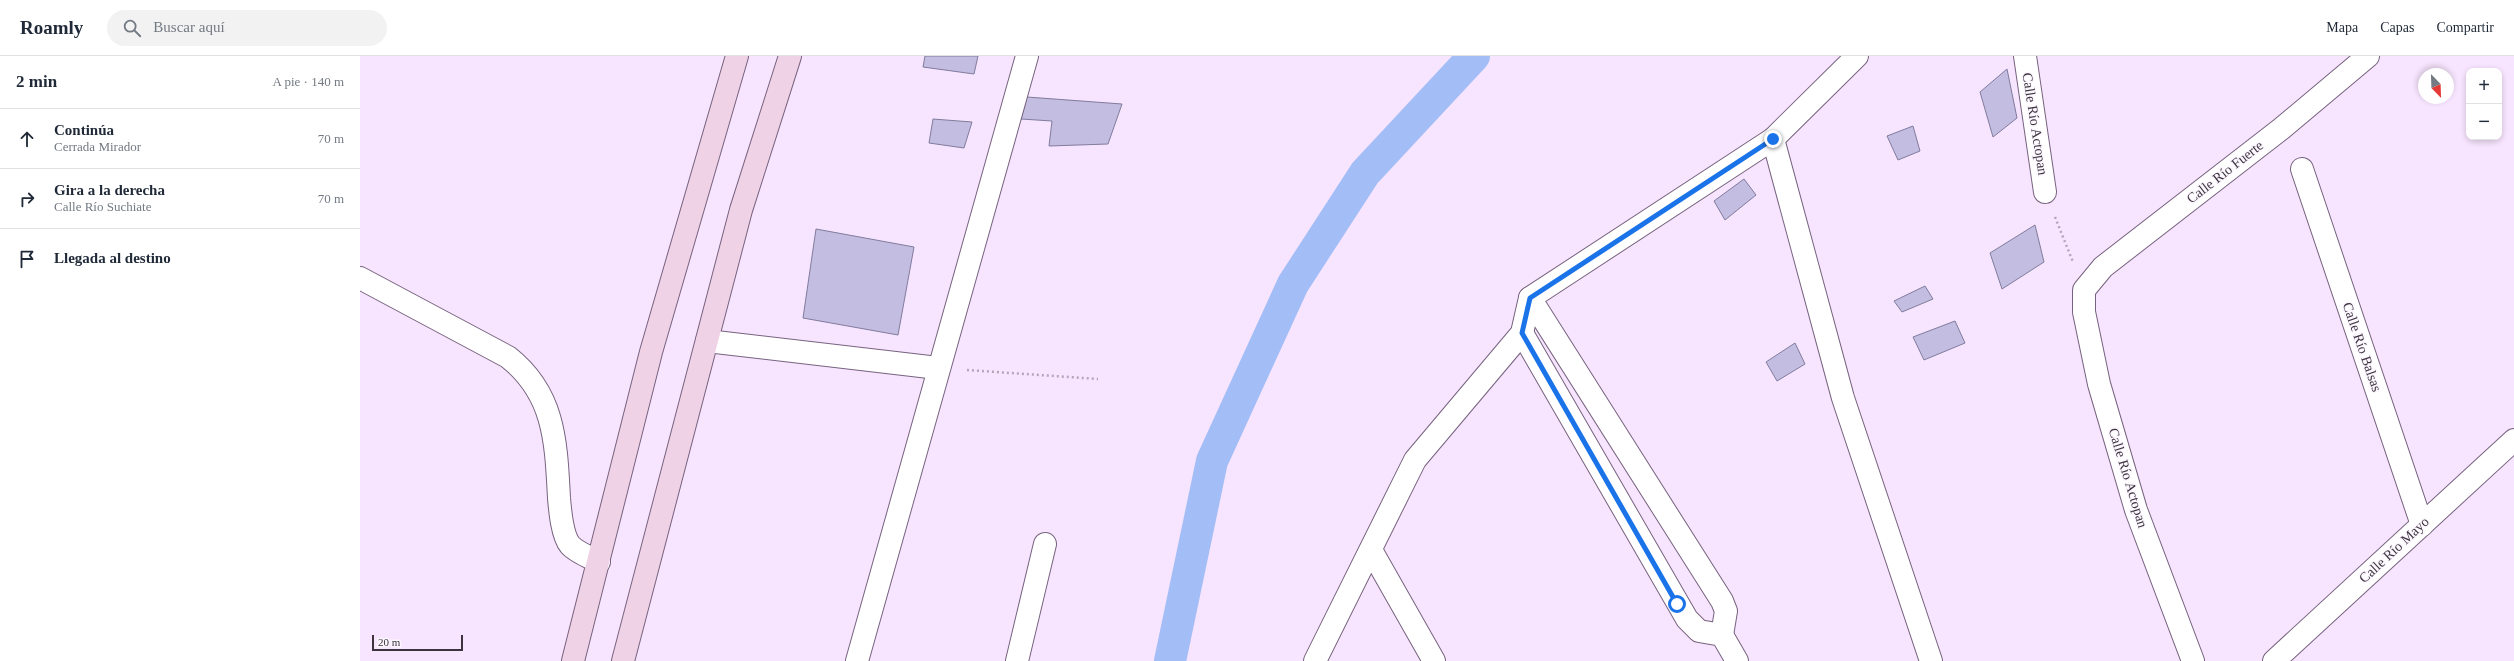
<!DOCTYPE html>
<html lang="es">
<head>
<meta charset="utf-8">
<style>
  body { margin:0; font-family:Georgia,serif; background:#f2f2f3; color:#1f2937 }
  .controls { position:absolute; right:12px; top:12px; display:grid; overflow:hidden; border-radius:8px; box-shadow:0 2px 6px #0003 }
  .controls button { width:36px; height:36px; display:grid; place-items:center; padding:0; border:0; border-bottom:1px solid #e0e1e3; background:#fff; color:#1f2937; font:20px sans-serif }
  .compass { position:absolute; left:2058px; top:12px; width:36px; height:36px; border-radius:50%; background:#fff; box-shadow:0 2px 6px #0003; rotate:157deg }
  .scale { position:absolute; left:12px; bottom:10px; width:91px; box-sizing:border-box; padding-left:4px; border:2px solid #3c333f; border-top:0; font-size:11px; line-height:14px; white-space:nowrap; color:#3c333f; -webkit-text-stroke:3px #fcf7fe; paint-order:stroke }
  .stop { position:absolute; width:12px; height:12px; margin:-9px; border:3px solid #1a73e8; border-radius:50%; background:#fff }
  .stop.end { background:#1a73e8; border-color:#fff; box-shadow:0 1px 4px #0008 }
  .list { margin:0; padding:0; list-style:none }
  h2 { display:flex; justify-content:space-between; align-items:center; height:52px; margin:0; padding:0 16px; font-size:17px }
  h2 small { font-size:13px; font-weight:400; color:#747a83 }
  .list li { display:grid; grid-template-columns:26px 1fr auto; gap:12px; align-items:center; box-sizing:border-box; height:60px; padding:0 16px; border-top:1px solid #e0e1e3 }
  .list b { display:block; font-size:15px; white-space:nowrap }
  .list p { margin:0; font-size:13px; white-space:nowrap; color:#747a83 }
  .list em { font-size:13px; font-style:normal; color:#747a83 }
  .icon { flex:none; width:22px; height:22px; fill:none; stroke:currentColor; stroke-width:2; stroke-linecap:round; stroke-linejoin:round }
  .map { position:relative; flex:none; width:2154px; height:605px; overflow:hidden }
  header { display:flex; align-items:center; gap:24px; box-sizing:border-box; height:56px; padding:0 20px; background:#fff; border-bottom:1px solid #e0e1e3 }
  header strong { font-size:19px }
  nav { display:flex; gap:22px; margin-inline-start:auto; font-size:14px }
  .search { width:280px; height:36px; background:#f2f2f3; display:flex; align-items:center; gap:10px; box-sizing:border-box; padding:0 14px; border-radius:22px; color:#747a83; font-size:15px }
  main { display:flex }
  aside { flex:1; background:#fff }
  .map>svg:first-child { display:block }
  .lines { fill:none; stroke-linecap:round; stroke-linejoin:round }
  .canal { stroke:#a3bdf7; stroke-width:32 }
  .building { fill:#c2bde1; stroke:#817c9d }
  .street-casing { stroke:#77637f; stroke-width:24 }
  .secondary-casing { stroke:#77637f; stroke-width:24 }
  .path { stroke:#b4a5b9; stroke-width:2.5; stroke-dasharray:2 3; stroke-linecap:butt }
  .street { stroke:#fff; stroke-width:22 }
  .secondary { stroke:#f0d2e6; stroke-width:22 }
  .route { stroke:#1a73e8; stroke-width:5 }
  .labels { text-anchor:middle; dominant-baseline:central; stroke-width:3; stroke-linejoin:round; paint-order:stroke }
  .street-label { font-size:14px; fill:#3c333f; stroke:#fcf7fe }
</style>
</head>
<body>
<header>
<strong>Roamly</strong>
<div class="search"><svg class="icon" aria-label="search" viewBox="0 0 24 24"><circle cx="10" cy="10" r="6"/><path d="M15 15l6 6"/></svg>Buscar aquí</div>
<nav><a>Mapa</a><a>Capas</a><a>Compartir</a></nav>
</header>
<main>
<aside>
<h2>2 min<small>A pie · 140 m</small></h2>
<ul class="list">
<li><svg class="icon" aria-label="ahead" viewBox="0 0 24 24"><path d="M12 20V5M6 11l6-6 6 6"/></svg><div><b>Continúa</b><p>Cerrada Mirador</p></div><em>70 m</em></li>
<li><svg class="icon" aria-label="right" viewBox="0 0 24 24"><path d="M7 20v-9h11M14 6l5 5-5 5"/></svg><div><b>Gira a la derecha</b><p>Calle Río Suchiate</p></div><em>70 m</em></li>
<li><svg class="icon" aria-label="arrive" viewBox="0 0 24 24"><path d="M6 21V4h12l-3 4 3 4H6"/></svg><div><b>Llegada al destino</b></div></li>
</ul>
</aside>
<div class="map">
<svg width="2154" height="605" viewBox="0 0 2154 605">
  <rect width="100%" height="100%" fill="#f7e4fe"/>
  <g class="lines">
    <path class="canal" d="M810,605L852,405L933,228L1005,117L1114,0"/>
  </g>
  <g class="building">
    <path d="M565,0H618L614,18L563,11Z"/>
    <path d="M1647,13L1657,62L1633,81L1620,36Z"/>
    <path d="M667,41L762,48L748,88L689,90L692,65L661,63Z"/>
    <path d="M573,63L612,66L604,92L569,87Z"/>
    <path d="M1553,70L1560,95L1538,104L1527,80Z"/>
    <path d="M1384,123L1396,139L1365,164L1354,145Z"/>
    <path d="M1675,169L1684,206L1642,233L1630,197Z"/>
    <path d="M456,173L554,191L538,279L443,262Z"/>
    <path d="M1565,230L1573,243L1542,256L1534,245Z"/>
    <path d="M1595,265L1605,287L1564,304L1553,281Z"/>
    <path d="M1435,287L1445,308L1417,325L1406,306Z"/>
  </g>
  <g class="lines">
    <defs>
      <g id="street">
        <path d="M1665,0L1685,136"/>
        <path d="M1413,83L1483,342L1571,605"/>
        <path d="M1942,113L2062,469"/>
        <path d="M0,222L148,301C195,338 196,386 199,442C200,454 202,479 210,489C216,496 231,502 239,506"/>
        <path d="M1170,242L1362,545L1366,555L1362,579"/>
        <path d="M1162,277L1327,563L1339,575L1362,579L1377,605"/>
        <path d="M347,285L578,312"/>
        <path d="M1011,494L1074,605"/>
        <path d="M497,605L667,0"/>
        <path d="M657,605L685,488"/>
        <path d="M955,605L1055,404L1162,277L1170,242L1413,83L1497,0"/>
        <path d="M1833,605L1776,454L1739,328L1724,256V234L1743,211L1921,73L2008,0"/>
        <path d="M1914,605L2154,384"/>
      </g>
      <g id="secondary">
        <path d="M213,605L291,296L377,0"/>
        <path d="M263,605L381,154L430,0"/>
      </g>
    </defs>
    <use href="#street" class="street-casing"/>
    <use href="#secondary" class="secondary-casing"/>
    <g class="path">
      <path d="M1695,161L1713,206"/>
      <path d="M607,314L738,323"/>
    </g>
    <use href="#street" class="street"/>
    <use href="#secondary" class="secondary"/>
  </g>
  <g class="lines">
    <path class="route" d="M1317,548L1162,277L1170,242L1413,83"/>
  </g>
  <g class="labels">
    <g class="street-label">
      <text transform="translate(1675 68) rotate(81)">Calle Río Actopan</text>
      <text transform="translate(1865 116) rotate(-38)">Calle Río Fuerte</text>
      <text transform="translate(2002 291) rotate(71)">Calle Río Balsas</text>
      <text transform="translate(1768 422) rotate(73)">Calle Río Actopan</text>
      <text transform="translate(2034 494) rotate(-43)">Calle Río Mayo</text>
    </g>
  </g>
</svg>
<div class="controls">
<button>+</button>
<button>−</button>
</div>
<svg class="compass" viewBox="-18 -18 36 36"><path d="M0-13l5 13h-10z" fill="#e53935"/><path d="M0 13l5-13h-10z" fill="#747a83"/></svg>
<div class="scale">20 m</div>
<div class="stop" style="left:1317px;top:548px"></div>
<div class="stop end" style="left:1413px;top:83px"></div>
</div>
</main>
</body>
</html>
